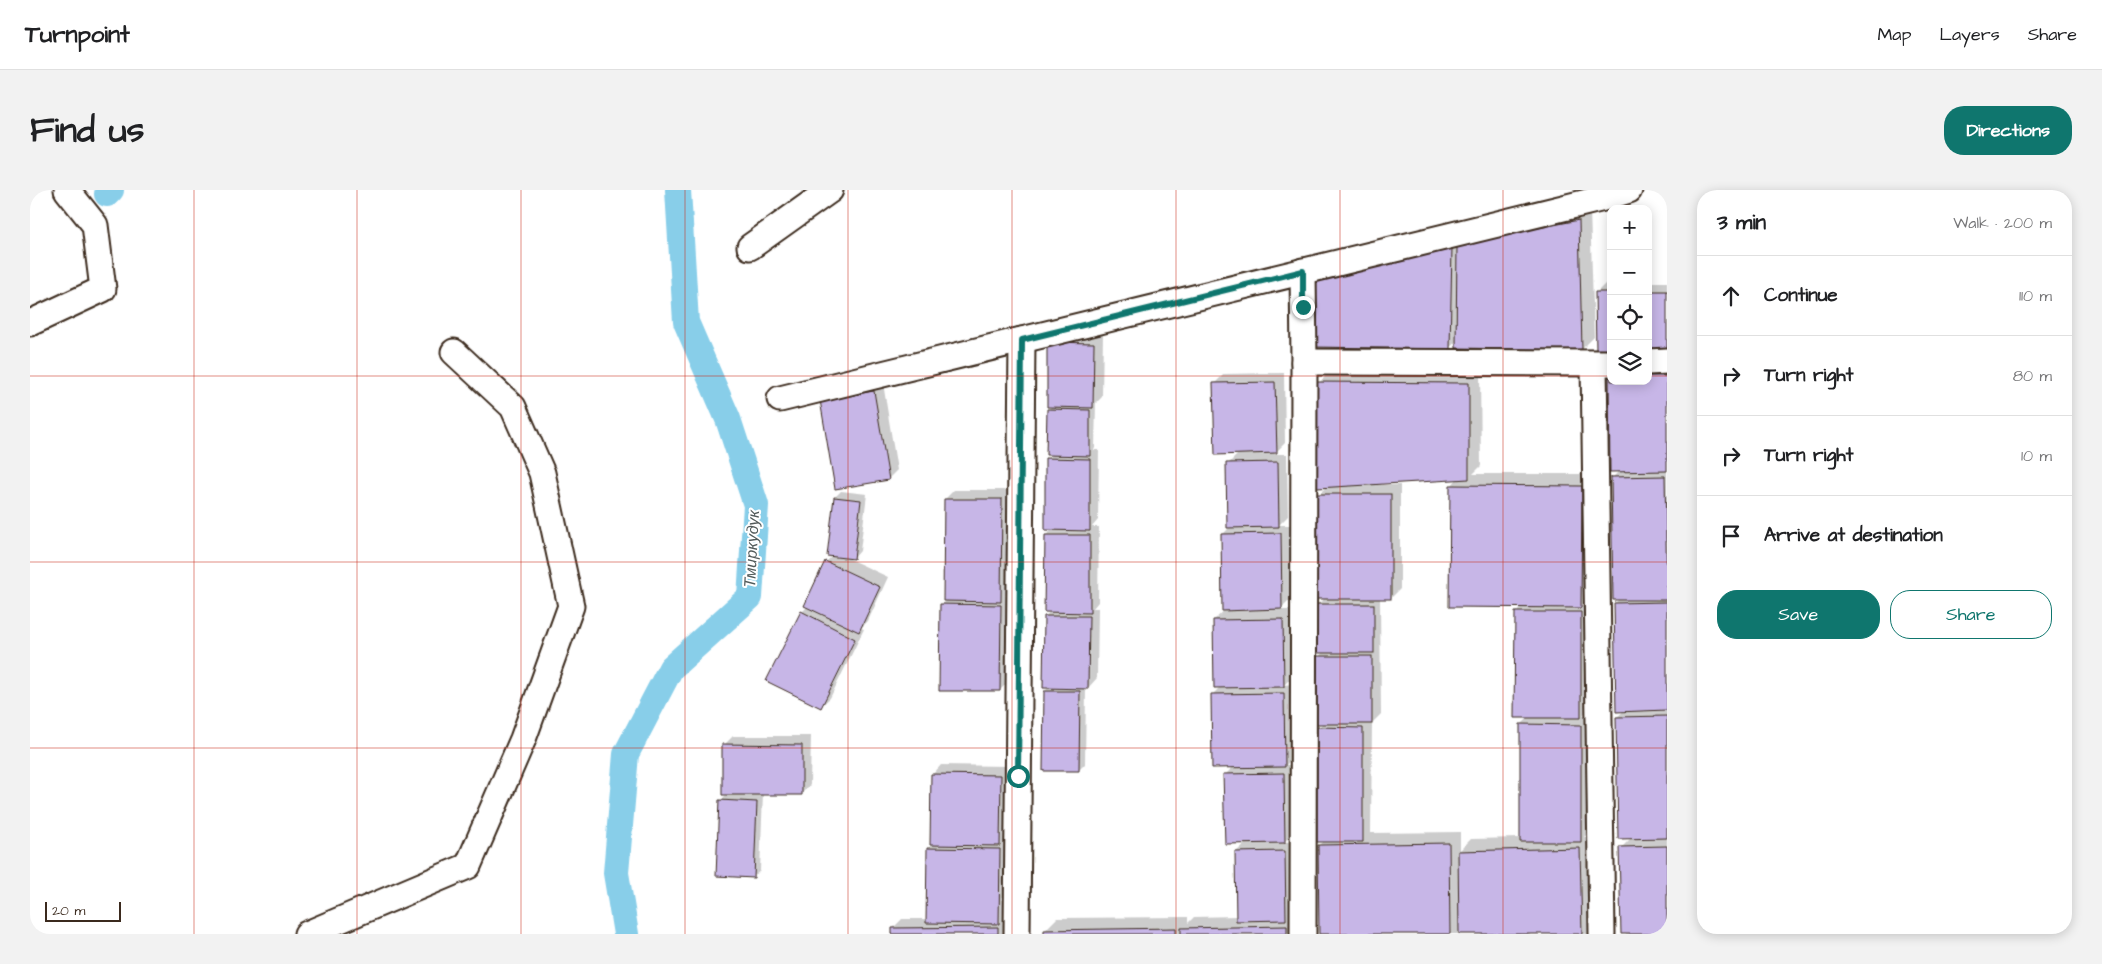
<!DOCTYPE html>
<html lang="en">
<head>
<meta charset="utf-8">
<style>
  body { margin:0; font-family:"Architects Daughter",sans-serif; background:#f2f2f2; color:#202124 }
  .controls { position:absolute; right:15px; top:15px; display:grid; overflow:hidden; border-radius:10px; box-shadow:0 2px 12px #0003 }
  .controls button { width:45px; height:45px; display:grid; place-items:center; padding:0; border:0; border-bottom:1px solid #e0e0e0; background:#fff; color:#202124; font:25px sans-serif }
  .scale { position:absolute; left:15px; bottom:12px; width:76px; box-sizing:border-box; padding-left:5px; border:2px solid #3b2a1e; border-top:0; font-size:14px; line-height:18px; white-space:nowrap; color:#3b2a1e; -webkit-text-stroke:4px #fff; paint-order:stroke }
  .stop { position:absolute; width:15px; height:15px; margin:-11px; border:4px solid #0f766e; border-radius:50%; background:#fff }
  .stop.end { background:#0f766e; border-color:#fff; box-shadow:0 1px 5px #0008 }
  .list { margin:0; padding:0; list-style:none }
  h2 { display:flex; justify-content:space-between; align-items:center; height:65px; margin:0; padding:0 20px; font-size:21px }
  h2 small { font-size:16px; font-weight:400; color:#757577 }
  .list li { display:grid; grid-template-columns:32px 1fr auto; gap:15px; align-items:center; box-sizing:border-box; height:80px; padding:0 20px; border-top:1px solid #e0e0e0 }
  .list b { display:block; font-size:19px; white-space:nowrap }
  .list em { font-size:16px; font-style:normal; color:#757577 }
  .actions { display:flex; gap:10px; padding:15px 20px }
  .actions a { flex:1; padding:11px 0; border:1px solid #0f766e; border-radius:20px; text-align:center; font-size:18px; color:#0f766e }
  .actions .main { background:#0f766e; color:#fff }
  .icon { flex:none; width:28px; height:28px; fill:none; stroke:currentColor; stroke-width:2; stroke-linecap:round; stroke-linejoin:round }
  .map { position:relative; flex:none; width:1637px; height:744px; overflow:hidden; border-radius:20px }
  header { display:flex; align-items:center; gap:30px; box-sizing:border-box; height:70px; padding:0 25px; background:#fff; border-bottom:1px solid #e0e0e0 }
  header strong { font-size:24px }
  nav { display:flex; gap:28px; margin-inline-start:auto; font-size:18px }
  .intro { display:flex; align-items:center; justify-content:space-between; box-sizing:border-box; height:120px; padding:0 30px }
  h1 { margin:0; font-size:35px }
  .button { padding:12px 22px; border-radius:20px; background:#0f766e; color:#fff; font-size:18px; font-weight:700 }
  main { display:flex; gap:30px; padding:0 30px }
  aside { flex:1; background:#fff; border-radius:20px; box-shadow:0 2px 12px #0003 }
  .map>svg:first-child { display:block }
  .shadow { fill:#0003; fill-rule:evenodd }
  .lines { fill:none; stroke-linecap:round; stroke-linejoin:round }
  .canal { stroke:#88cee9; stroke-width:26 }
  .building { fill:#c7b6e7; stroke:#3b2a1e }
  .street-casing { stroke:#3b2a1e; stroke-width:29 }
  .street { stroke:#fff; stroke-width:25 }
  .route { stroke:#0f766e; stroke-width:6 }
  .grid { fill:none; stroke:#c8321e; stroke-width:1; stroke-opacity:0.55 }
  .labels { text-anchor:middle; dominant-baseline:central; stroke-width:4; stroke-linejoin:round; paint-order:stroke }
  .water-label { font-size:16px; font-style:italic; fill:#525b5b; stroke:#fff }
</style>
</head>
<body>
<header>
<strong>Turnpoint</strong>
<nav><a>Map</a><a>Layers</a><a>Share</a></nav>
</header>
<div class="intro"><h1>Find us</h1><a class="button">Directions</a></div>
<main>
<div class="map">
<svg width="1637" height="744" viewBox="0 0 1637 744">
  <rect width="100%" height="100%" fill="#fff"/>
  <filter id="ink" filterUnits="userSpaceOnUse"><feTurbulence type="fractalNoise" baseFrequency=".02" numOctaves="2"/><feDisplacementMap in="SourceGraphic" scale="10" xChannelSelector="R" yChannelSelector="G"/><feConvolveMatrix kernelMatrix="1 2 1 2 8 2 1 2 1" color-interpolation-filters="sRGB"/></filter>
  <g filter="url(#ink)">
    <g class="shadow">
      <path d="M1560,19L1564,147L1552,159L1428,150L1419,158L1299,76Z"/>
      <path d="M1618,92H1637V157L1618,158Z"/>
      <path d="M1576,93H1581V158L1567,102Z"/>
      <path d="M1028,144H1073L1072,207L1066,213L1065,258L1064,260H1069L1068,330L1062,337H1069L1068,412L1063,418H1068L1067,488L1058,498H1056L1055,574L1049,580L1015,501L1019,497L1015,426L1021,421L1016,345L1023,339L1017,269L1022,264L1018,220L1022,216Z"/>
      <path d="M1637,177V744H1592L1591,658L1601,648L1587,527L1595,520L1585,413L1589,409L1582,288L1589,281L1580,187L1581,191H1618V178Z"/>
      <path d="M1300,181H1450L1451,276L1443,284H1563V404L1554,413H1560V518L1552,526H1560V642L1554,647H1562L1563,744H1291L1289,656L1294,651L1288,538L1293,533L1289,467L1293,462L1288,414L1295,408L1289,304L1297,296L1289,193ZM1428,288L1421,296L1492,416L1486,423L1499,527L1491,535V648L1441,649L1430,660V642L1341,643L1342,533L1351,524L1350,408H1361L1370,399V295H1348V293Z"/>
      <path d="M1254,183L1255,253L1244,264H1257L1258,326L1249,335H1260L1261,409L1250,420H1261L1262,487L1254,495L1263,494L1264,566L1256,575H1263L1264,642L1254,652H1264L1265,720L1260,725H1269V744H1015V740L1027,728L1158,727V733L1164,727L1207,726L1206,662L1217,652L1195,585L1203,577L1182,505L1190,497L1184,430L1196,419L1192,345L1201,336L1198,274L1209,263L1185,193L1194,184Z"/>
      <path d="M853,193L867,280L858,289L801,201Z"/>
      <path d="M924,300H981L980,401L975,406H980L979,491L970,500L911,415L916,410L915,309Z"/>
      <path d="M811,301L837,304L830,361L824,368L815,367L858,387L838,431L831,438L834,439L800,508L790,517L772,422L777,417L796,372L803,365L805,307Z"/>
      <path d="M703,546H781L780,595L771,604H733L730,681L723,687L690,611L697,604L694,555Z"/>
      <path d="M911,575L979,576V645L974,650H978V724L974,728H977V744H863V738L872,729H898V659L903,653L902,585Z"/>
    </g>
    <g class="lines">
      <g class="canal">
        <path d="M77,4L81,0"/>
        <path d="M596,744L586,683L596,564L641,478L720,407L726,315L698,229L656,132L648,0"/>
      </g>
    </g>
    <g class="building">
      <path d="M1549,30L1552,160L1426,158L1427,54Z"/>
      <path d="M1422,57L1420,159L1284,157L1285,87Z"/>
      <rect x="1618" y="101" width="19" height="58"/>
      <path d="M1565,102H1581V160H1566Z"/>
      <path d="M1017,152L1064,153L1063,218L1017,217Z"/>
      <path d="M1618,186H1637V281L1580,282L1579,187H1581V191H1618Z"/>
      <path d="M1245,192L1247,263L1185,265L1183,193Z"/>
      <path d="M1287,192L1439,193V289L1287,298Z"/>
      <path d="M844,201L859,290L805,299L790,210Z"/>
      <path d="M1017,219L1060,220V266L1016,265Z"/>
      <path d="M1015,268L1060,269V341L1015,340Z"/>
      <path d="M1248,272L1249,337L1197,338L1196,273Z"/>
      <path d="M1635,286L1637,410H1583L1581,287Z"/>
      <path d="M1420,295L1552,296L1551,418L1419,417Z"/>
      <rect x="1287" y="304" width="74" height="105"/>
      <path d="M804,307L831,310L824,369L797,366Z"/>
      <path d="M914,309H972L971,412L913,411Z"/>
      <path d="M1251,343L1252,419L1192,421L1191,344Z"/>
      <path d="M1015,345H1060V423L1014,422Z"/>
      <path d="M795,371L850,397L829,442L774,416Z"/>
      <path d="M1637,412V520L1586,522L1584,413Z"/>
      <path d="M910,414L971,415L970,501H909Z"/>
      <rect x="1287" y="414" width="57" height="49"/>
      <path d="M771,421L825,449L791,518L736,491Z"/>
      <path d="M1485,422H1551V528H1484Z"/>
      <path d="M1014,426H1059L1058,499L1013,498Z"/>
      <path d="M1253,429L1254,497L1184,498L1183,430Z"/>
      <rect x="1287" y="466" width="55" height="68"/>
      <path d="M1014,501H1050L1049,581H1013Z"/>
      <path d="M1254,503L1255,577L1182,578L1181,504Z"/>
      <path d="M1637,526V648L1588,649L1586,527Z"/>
      <path d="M1490,534L1551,535V652H1490Z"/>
      <path d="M1287,537L1333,538V652H1287Z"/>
      <path d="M692,554L772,555V605H692Z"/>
      <path d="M1254,583L1255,653L1195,654L1193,584Z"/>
      <path d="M901,584L971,585L970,656L900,655Z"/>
      <path d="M689,610L727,612L724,688L686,686Z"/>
      <path d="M1419,653L1420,744H1289L1288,655Z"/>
      <path d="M1637,656V744H1591L1589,657Z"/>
      <path d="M897,658L970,659L969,734L896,733Z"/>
      <path d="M1550,658L1552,744H1429L1428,661Z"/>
      <path d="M1255,661L1256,730L1206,731L1205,662Z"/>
      <path d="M1257,736V744H1151V738Z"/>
      <path d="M968,737V744H862V738Z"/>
      <path d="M1146,738V744H1014V740Z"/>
    </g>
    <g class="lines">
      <defs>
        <g id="street">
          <path d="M720,57L800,0"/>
          <path d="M1273,81L1274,172L1273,744"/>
          <path d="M0,133L73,99L65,35L37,0"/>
          <path d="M1274,172L1581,173"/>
          <path d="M1618,172L1637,171"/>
          <path d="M1564,174L1572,744"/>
          <path d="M750,209L1570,9L1599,0"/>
          <path d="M277,744L438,676L493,549L541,416L512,283L483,217L424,162"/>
          <path d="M987,744L992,150"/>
        </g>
      </defs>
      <use href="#street" class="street-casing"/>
      <use href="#street" class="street"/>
    </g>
  </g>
  <g class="lines" filter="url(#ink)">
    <path class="route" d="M988,586L992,150L1273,81V117"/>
  </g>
  <path class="grid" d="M164,0V744M327,0V744M491,0V744M655,0V744M818,0V744M982,0V744M1146,0V744M1310,0V744M1473,0V744M0,186H1581M1618,186H1637M0,372H1637M0,558H1637"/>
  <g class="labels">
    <g class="water-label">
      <text transform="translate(722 359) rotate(-87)">Тмиркудук</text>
    </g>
  </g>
</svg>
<div class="controls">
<button>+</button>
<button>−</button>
<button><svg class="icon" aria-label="locate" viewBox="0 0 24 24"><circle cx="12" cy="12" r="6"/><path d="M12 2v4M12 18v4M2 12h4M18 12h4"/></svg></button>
<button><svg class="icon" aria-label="layers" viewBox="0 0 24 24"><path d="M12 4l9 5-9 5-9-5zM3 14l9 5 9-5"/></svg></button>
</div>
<div class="scale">20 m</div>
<div class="stop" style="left:988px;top:586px"></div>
<div class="stop end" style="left:1273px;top:117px"></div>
</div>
<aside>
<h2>3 min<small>Walk · 200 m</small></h2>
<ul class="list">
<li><svg class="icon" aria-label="ahead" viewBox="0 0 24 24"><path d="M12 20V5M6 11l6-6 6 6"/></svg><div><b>Continue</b></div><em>110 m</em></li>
<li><svg class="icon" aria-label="right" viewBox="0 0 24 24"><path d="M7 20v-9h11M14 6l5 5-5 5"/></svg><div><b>Turn right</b></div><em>80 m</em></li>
<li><svg class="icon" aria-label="right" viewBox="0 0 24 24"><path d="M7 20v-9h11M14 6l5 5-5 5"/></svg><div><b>Turn right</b></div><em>10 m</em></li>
<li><svg class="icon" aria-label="arrive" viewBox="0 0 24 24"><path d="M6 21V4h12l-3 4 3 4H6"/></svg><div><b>Arrive at destination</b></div></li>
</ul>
<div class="actions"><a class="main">Save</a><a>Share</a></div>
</aside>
</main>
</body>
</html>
